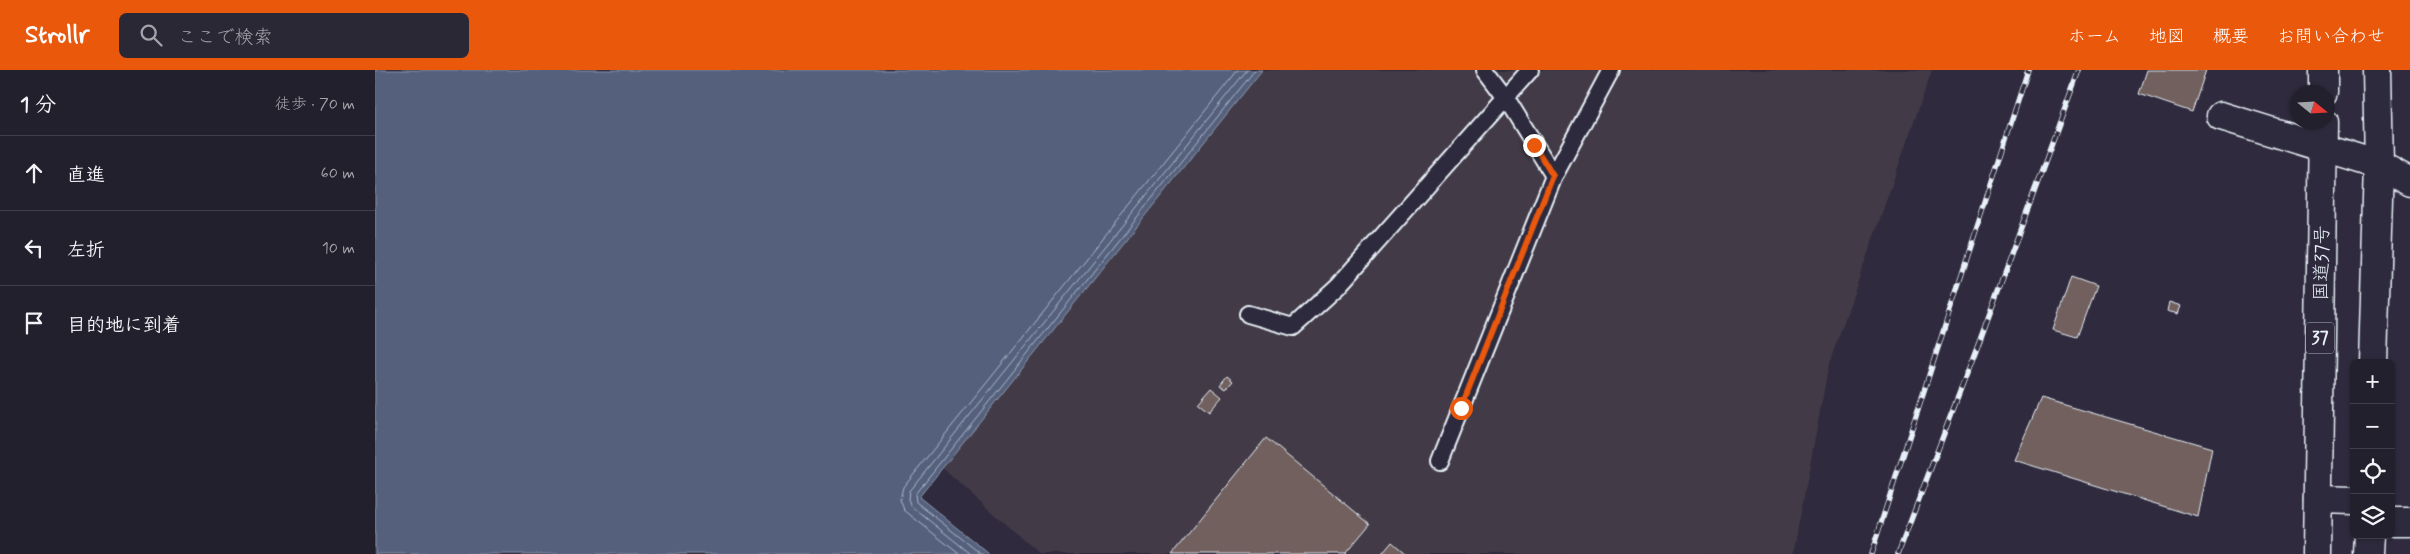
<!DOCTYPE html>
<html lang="ja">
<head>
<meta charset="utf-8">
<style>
  body { margin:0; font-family:Mynerve,"Klee One",sans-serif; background:#2b2836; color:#f1f3f6 }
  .controls { position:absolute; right:15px; bottom:15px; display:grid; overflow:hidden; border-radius:8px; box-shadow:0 1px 4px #0004 }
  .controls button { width:45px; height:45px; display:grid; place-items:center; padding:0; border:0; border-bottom:1px solid #403e4a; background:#23202e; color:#f1f3f6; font:25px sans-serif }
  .compass { position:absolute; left:1915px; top:15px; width:45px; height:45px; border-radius:50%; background:#23202e; box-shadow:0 1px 4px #0004; rotate:108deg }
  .stop { position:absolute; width:15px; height:15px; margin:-11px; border:4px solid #ea580c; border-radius:50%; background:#fff }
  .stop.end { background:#ea580c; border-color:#fff; box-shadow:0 1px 5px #0008 }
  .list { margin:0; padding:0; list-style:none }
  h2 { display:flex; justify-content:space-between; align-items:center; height:65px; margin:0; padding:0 20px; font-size:21px }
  h2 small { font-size:16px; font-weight:400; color:#a3a3aa }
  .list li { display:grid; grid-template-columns:32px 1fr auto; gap:15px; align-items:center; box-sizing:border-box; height:75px; padding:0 20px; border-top:1px solid #403e4a }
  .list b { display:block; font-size:19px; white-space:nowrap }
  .list em { font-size:16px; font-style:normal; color:#a3a3aa }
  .icon { flex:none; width:28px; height:28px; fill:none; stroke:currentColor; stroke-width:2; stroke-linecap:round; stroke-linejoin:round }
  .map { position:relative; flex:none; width:2035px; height:484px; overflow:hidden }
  header { display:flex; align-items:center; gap:30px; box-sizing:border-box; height:70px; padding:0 25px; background:#ea580c; color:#fff }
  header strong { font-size:24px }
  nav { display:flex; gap:28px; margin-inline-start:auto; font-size:18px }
  .search { width:350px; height:45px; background:#2b2836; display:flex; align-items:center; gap:12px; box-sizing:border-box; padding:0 18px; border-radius:8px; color:#a3a3aa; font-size:19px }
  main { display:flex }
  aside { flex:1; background:#23202e }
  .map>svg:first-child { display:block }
  .built { fill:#433a47 }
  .water { fill:#54617d; stroke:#8f9bae }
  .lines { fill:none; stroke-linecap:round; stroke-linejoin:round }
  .shore { stroke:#adb7c7; stroke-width:1 }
  .building { fill:#72615f; stroke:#e8f1f8 }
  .service-casing { stroke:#e8f1f8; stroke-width:20 }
  .minor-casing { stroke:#e8f1f8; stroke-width:31 }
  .tertiary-casing { stroke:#e8f1f8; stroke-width:31 }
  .trunk-casing { stroke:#e8f1f8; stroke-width:31 }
  .service { stroke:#2f2a3d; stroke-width:16 }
  .minor { stroke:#2f2a3d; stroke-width:28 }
  .tertiary { stroke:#2f2a3d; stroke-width:28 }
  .trunk { stroke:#2f2a3d; stroke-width:28 }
  .rail-casing { stroke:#e8f1f8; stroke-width:5.5 }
  .rail { stroke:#2f2a3d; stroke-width:4; stroke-dasharray:11; stroke-linecap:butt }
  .route { stroke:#ea580c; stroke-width:6 }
  .labels { text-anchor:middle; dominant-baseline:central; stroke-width:5; stroke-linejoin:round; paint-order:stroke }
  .shield { fill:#2f2a3d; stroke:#b0b5c0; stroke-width:1 }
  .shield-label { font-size:18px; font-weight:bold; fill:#e8f1f8 }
  .street-label { font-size:19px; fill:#e8f1f8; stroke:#2f2a3d }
</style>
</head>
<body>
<header>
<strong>Strollr</strong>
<div class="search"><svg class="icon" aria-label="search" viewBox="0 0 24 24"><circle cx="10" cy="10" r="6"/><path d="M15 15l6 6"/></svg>ここで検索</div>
<nav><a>ホーム</a><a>地図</a><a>概要</a><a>お問い合わせ</a></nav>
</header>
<main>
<aside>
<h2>1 分<small>徒歩 · 70 m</small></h2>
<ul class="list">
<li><svg class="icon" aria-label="ahead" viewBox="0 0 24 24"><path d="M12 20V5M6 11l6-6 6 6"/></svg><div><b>直進</b></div><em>60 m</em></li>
<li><svg class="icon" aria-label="left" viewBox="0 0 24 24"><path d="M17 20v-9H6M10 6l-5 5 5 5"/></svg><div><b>左折</b></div><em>10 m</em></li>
<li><svg class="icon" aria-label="arrive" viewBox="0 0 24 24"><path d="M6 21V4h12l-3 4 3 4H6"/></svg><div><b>目的地に到着</b></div></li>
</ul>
</aside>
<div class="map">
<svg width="2035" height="484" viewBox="0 0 2035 484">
  <rect width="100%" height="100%" fill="#2f2a3d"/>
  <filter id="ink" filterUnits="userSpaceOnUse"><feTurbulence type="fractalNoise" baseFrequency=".02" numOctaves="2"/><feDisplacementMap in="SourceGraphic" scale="10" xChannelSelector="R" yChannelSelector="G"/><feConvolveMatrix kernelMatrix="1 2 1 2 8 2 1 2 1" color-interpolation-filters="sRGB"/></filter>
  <g filter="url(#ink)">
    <path class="built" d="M856,0H1557L1454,294L1418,484H664L547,380Z"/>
    <path class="water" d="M0,0H887L544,427L614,484H0Z"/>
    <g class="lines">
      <g class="shore">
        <path d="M584,484L529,440L525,429L528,417L863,0"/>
        <path d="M596,484L536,436L533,429L534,421L872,0"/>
        <path d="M606,484L541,432L540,424L880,0"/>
      </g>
    </g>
    <g class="building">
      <path d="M1772,0H1831L1817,42L1764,24Z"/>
      <path d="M1696,207L1721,216L1702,267L1678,260Z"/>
      <path d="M1794,232L1806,236L1803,244L1792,241Z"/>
      <path d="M852,306L858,311L851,319L845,315Z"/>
      <path d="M836,318L847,327L834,342L823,333Z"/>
      <path d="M1666,328L1837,378L1823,447L1639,390Z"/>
      <path d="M891,368L995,454L970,484H797Z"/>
      <path d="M1017,472L1031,484H1007Z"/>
    </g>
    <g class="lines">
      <defs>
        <g id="service">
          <path d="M1179,106L1236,0"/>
          <path d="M873,244L918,257L963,216L1155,0"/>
          <path d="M1065,391L1179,106L1131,28L1110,0"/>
        </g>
        <g id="minor">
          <path d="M1846,46L2004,95"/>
          <path d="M1943,429L1979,430"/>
          <path d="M2016,452H2035"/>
        </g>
        <path id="tertiary" d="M2004,95L2035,112"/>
        <g id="trunk">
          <path d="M1948,0V22"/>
          <path d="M1998,293L2004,95L2002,0"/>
          <path d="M1942,484L1948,52"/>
          <path d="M1993,484L1994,465"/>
        </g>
      </defs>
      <use href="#service" class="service-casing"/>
      <use href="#minor" class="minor-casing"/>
      <use href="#tertiary" class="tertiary-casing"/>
      <use href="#trunk" class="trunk-casing"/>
      <use href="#service" class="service"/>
      <use href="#minor" class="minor"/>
      <use href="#tertiary" class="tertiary"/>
      <use href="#trunk" class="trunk"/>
      <defs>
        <g id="rail">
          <path d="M1496,484L1653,0"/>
          <path d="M1523,484L1602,277L1704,0"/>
        </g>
      </defs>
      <use href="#rail" class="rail-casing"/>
      <use href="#rail" class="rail"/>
    </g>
  </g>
  <g class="lines" filter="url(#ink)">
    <path class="route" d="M1086,338L1178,106L1159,75"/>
  </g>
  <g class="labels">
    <rect class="shield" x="1931" y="252.5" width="28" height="31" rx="4"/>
    <g class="shield-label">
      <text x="1945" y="268">37</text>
    </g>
    <g class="street-label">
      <text transform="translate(1947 193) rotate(-89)">国道37号</text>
    </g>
  </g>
</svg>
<div class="controls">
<button>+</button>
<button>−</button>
<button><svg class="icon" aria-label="locate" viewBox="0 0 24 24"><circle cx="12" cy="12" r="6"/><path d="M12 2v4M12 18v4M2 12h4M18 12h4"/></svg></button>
<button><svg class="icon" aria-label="layers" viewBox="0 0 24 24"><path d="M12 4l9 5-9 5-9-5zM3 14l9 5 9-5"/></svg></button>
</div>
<svg class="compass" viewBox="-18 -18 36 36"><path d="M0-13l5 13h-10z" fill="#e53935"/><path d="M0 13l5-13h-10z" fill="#a3a3aa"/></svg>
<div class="stop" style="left:1086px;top:338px"></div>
<div class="stop end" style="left:1159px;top:75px"></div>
</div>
</main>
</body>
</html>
